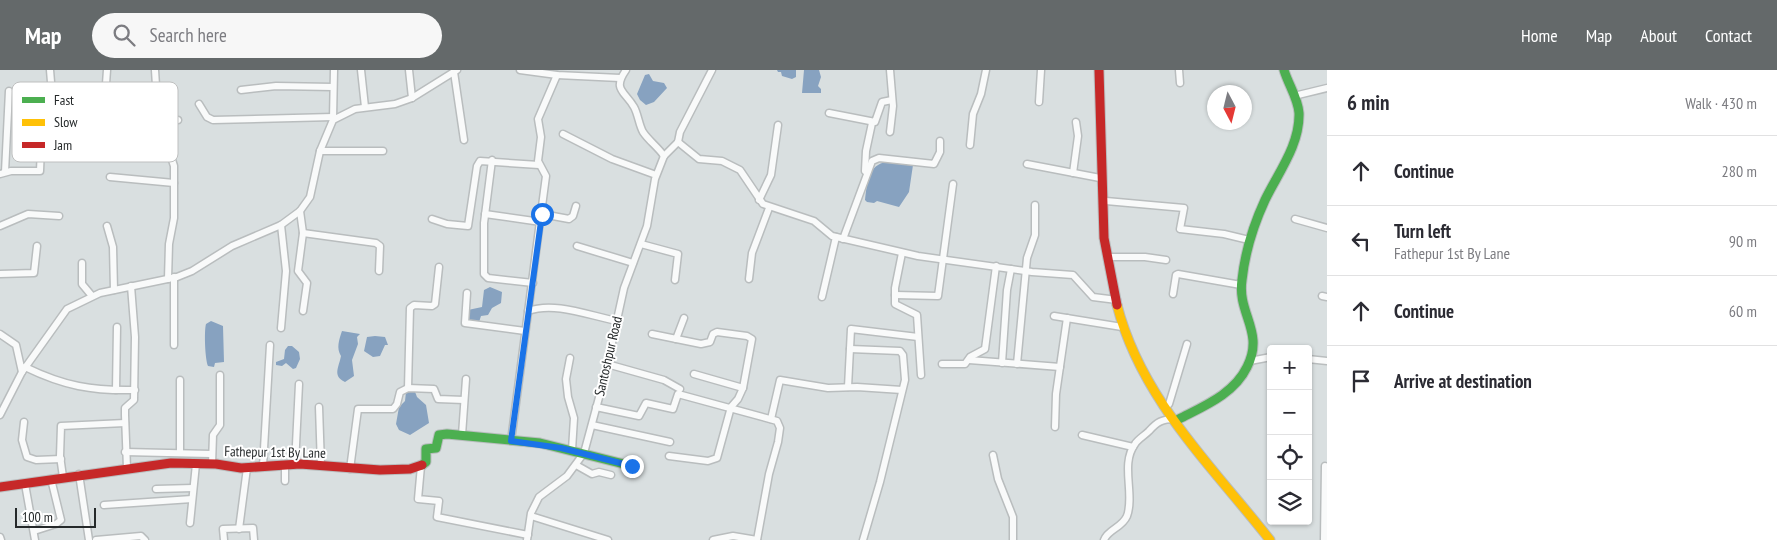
<!DOCTYPE html>
<html lang="en">
<head>
<meta charset="utf-8">
<style>
  body { margin:0; font-family:"PT Sans Narrow",sans-serif; background:#f7f7f7; color:#2b2b33 }
  .controls { position:absolute; right:15px; bottom:15px; display:grid; overflow:hidden; border-radius:5px; box-shadow:0 1px 4px #0004 }
  .controls button { width:45px; height:45px; display:grid; place-items:center; padding:0; border:0; border-bottom:1px solid #e1e1e2; background:#fff; color:#2b2b33; font:25px sans-serif }
  .compass { position:absolute; left:1207px; top:15px; width:45px; height:45px; border-radius:50%; background:#fff; box-shadow:0 1px 4px #0004; rotate:173deg }
  .scale { position:absolute; left:15px; bottom:12px; width:81px; box-sizing:border-box; padding-left:5px; border:2px solid #25292a; border-top:0; font-size:14px; line-height:18px; white-space:nowrap; color:#25292a; -webkit-text-stroke:4px #fff; paint-order:stroke }
  .stop { position:absolute; width:15px; height:15px; margin:-11px; border:4px solid #1a73e8; border-radius:50%; background:#fff }
  .stop.end { background:#1a73e8; border-color:#fff; box-shadow:0 1px 5px #0008 }
  .list { margin:0; padding:0; list-style:none }
  h2 { display:flex; justify-content:space-between; align-items:center; height:65px; margin:0; padding:0 20px; font-size:21px }
  h2 small { font-size:16px; font-weight:400; color:#7c7c81 }
  .list li { display:grid; grid-template-columns:32px 1fr auto; gap:15px; align-items:center; box-sizing:border-box; height:70px; padding:0 20px; border-top:1px solid #e1e1e2 }
  .list b { display:block; font-size:19px; white-space:nowrap }
  .list p { margin:0; font-size:16px; white-space:nowrap; color:#7c7c81 }
  .list em { font-size:16px; font-style:normal; color:#7c7c81 }
  .icon { flex:none; width:28px; height:28px; fill:none; stroke:currentColor; stroke-width:2; stroke-linecap:round; stroke-linejoin:round }
  .map { position:relative; flex:none; width:1327px; height:470px; overflow:hidden }
  header { display:flex; align-items:center; gap:30px; box-sizing:border-box; height:70px; padding:0 25px; background:#64696a; color:#fff }
  header strong { font-size:24px }
  nav { display:flex; gap:28px; margin-inline-start:auto; font-size:18px }
  .search { width:350px; height:45px; background:#f7f7f7; display:flex; align-items:center; gap:12px; box-sizing:border-box; padding:0 18px; border-radius:28px; color:#7c7c81; font-size:19px }
  main { display:flex }
  aside { flex:1; background:#fff }
  .map>svg:first-child { display:block }
  .water { fill:#87a2c0 }
  .lines { fill:none; stroke-linecap:round; stroke-linejoin:round }
  .street-casing { stroke:#b9bdbe; stroke-width:9 }
  .fast-casing { stroke:#b9bdbe; stroke-width:11 }
  .slow-casing { stroke:#b9bdbe; stroke-width:11 }
  .jam-casing { stroke:#b9bdbe; stroke-width:11 }
  .street { stroke:#f9fafa; stroke-width:6 }
  .fast { stroke:#4caf50; stroke-width:9 }
  .slow { stroke:#ffc107; stroke-width:9 }
  .jam { stroke:#c62828; stroke-width:9 }
  .route { stroke:#1a73e8; stroke-width:6 }
  .labels { text-anchor:middle; dominant-baseline:central; stroke-width:4; stroke-linejoin:round; paint-order:stroke }
  .street-label { font-size:14px; fill:#25292a; stroke:#fff }
  .key { fill:#fff; stroke:#bebfbf; stroke-width:1 }
  .key-label { font-size:14px; fill:#25292a }
</style>
</head>
<body>
<header>
<strong>Map</strong>
<div class="search"><svg class="icon" aria-label="search" viewBox="0 0 24 24"><circle cx="10" cy="10" r="6"/><path d="M15 15l6 6"/></svg>Search here</div>
<nav><a>Home</a><a>Map</a><a>About</a><a>Contact</a></nav>
</header>
<main>
<div class="map">
<svg width="1327" height="470" viewBox="0 0 1327 470">
  <rect width="100%" height="100%" fill="#d9dfe0"/>
  <g class="water">
    <path d="M777,0H796V7L792,9L782,6L781,2H778Z"/>
    <path d="M804,0H819L821,7L818,16L821,19V23H802Z"/>
    <path d="M649,4L653,11L664,13L667,18L654,32L646,35L640,30L637,24L645,5Z"/>
    <path d="M887,92L913,95L909,122L899,137L877,131L874,133L867,132L865,130C867,114 868,94 887,92Z"/>
    <path d="M490,217L502,222L501,233L492,238L488,245L481,246L479,252H469L468,240L482,237L484,220Z"/>
    <path d="M211,251L223,256L224,292L215,293L214,297L208,296C205,289 204,261 206,254Z"/>
    <path d="M342,261L360,264L357,267L358,274L352,290L354,306L345,312C332,306 339,297 341,286C336,278 339,270 342,261Z"/>
    <path d="M375,266L385,267L388,275H385L380,286L373,287L364,281L367,267Z"/>
    <path d="M288,276H292L299,282L300,289L296,298L293,299L286,293L282,296L276,295V292L284,289L285,280Z"/>
    <path d="M414,319L417,327L426,335L429,353L410,365L399,360L396,354L399,337L405,331L406,322Z"/>
  </g>
  <g class="lines">
    <defs>
      <g id="street">
        <path d="M50,0L53,36"/>
        <path d="M155,0L158,47L174,96V148L169,174L168,209"/>
        <path d="M361,0L365,37"/>
        <path d="M409,0L412,28"/>
        <path d="M520,0L557,5L620,8"/>
        <path d="M626,0C612,20 625,21 634,37C638,44 639,55 643,62C649,71 658,77 664,86"/>
        <path d="M1179,0L1180,13"/>
        <path d="M454,2L464,70"/>
        <path d="M106,14L107,0"/>
        <path d="M241,20L276,16L333,17"/>
        <path d="M1294,26L1327,18"/>
        <path d="M1039,32L1041,0"/>
        <path d="M199,34L207,47L213,50L333,47"/>
        <path d="M829,43L875,52L882,32L892,30"/>
        <path d="M333,49L334,0"/>
        <path d="M113,52L110,30L112,25L139,24L156,27"/>
        <path d="M159,53L178,50"/>
        <path d="M890,62L893,36L890,0"/>
        <path d="M563,64L612,89L656,105"/>
        <path d="M678,72L699,89L722,91L740,100L763,134L814,151L832,166L918,186L1032,202L1073,205L1093,227L1117,230"/>
        <path d="M970,75L973,44L981,24L986,0"/>
        <path d="M105,79L137,78L150,84L169,81"/>
        <path d="M320,81H383"/>
        <path d="M492,90L484,153V204L488,208L533,213"/>
        <path d="M1027,94L1100,108"/>
        <path d="M865,101L866,81L872,53"/>
        <path d="M5,102L9,21"/>
        <path d="M1073,103L1078,66L1076,52"/>
        <path d="M0,104L11,101H40L42,52"/>
        <path d="M110,107L174,113"/>
        <path d="M759,130L771,105L778,55"/>
        <path d="M1106,131L1184,138L1180,159L1224,164L1249,170"/>
        <path d="M300,141L303,163L298,201L307,213L303,241"/>
        <path d="M485,144L541,152"/>
        <path d="M542,144L569,149L573,146L576,136"/>
        <path d="M432,149L447,154L468,156L477,96L480,91L539,95"/>
        <path d="M1295,149L1327,158"/>
        <path d="M281,155L286,201L281,258"/>
        <path d="M0,156L28,144L59,146"/>
        <path d="M107,156L113,177L114,220"/>
        <path d="M303,163L376,173L380,176L379,201"/>
        <path d="M843,169L872,91L879,88L934,94L940,82V71"/>
        <path d="M641,174L678,184L675,210"/>
        <path d="M577,176L633,193"/>
        <path d="M902,183L895,218V234L917,245L921,305"/>
        <path d="M1111,187H1145L1166,190"/>
        <path d="M82,193V214L92,226"/>
        <path d="M0,204L34,203L37,176"/>
        <path d="M174,207V275"/>
        <path d="M749,209L752,183L769,138"/>
        <path d="M467,223L465,253L525,261"/>
        <path d="M1173,224L1176,205L1178,204L1241,215"/>
        <path d="M895,225L938,226L953,114"/>
        <path d="M1322,226L1327,227"/>
        <path d="M822,227L836,167"/>
        <path d="M528,241C555,231 590,246 617,251"/>
        <path d="M1054,246L1122,257"/>
        <path d="M0,264L16,275L22,302"/>
        <path d="M652,264L701,274L710,272L713,264L717,262L747,266L752,269L743,318L738,329L731,337L717,388L708,391L669,386"/>
        <path d="M676,269L684,248"/>
        <path d="M850,279L900,281L903,285L905,310L880,412L863,470"/>
        <path d="M570,288L566,309L568,327L574,348L572,380"/>
        <path d="M1308,289L1327,291"/>
        <path d="M969,290L1060,297"/>
        <path d="M1250,291L1271,287"/>
        <path d="M1002,293L1007,220L1011,199"/>
        <path d="M607,294L664,310L680,319"/>
        <path d="M942,294H965L970,287L985,279L996,196"/>
        <path d="M1017,294L1027,188L1035,165V135"/>
        <path d="M25,297C64,316 92,321 135,320"/>
        <path d="M694,304L743,318"/>
        <path d="M848,317L851,259L918,267"/>
        <path d="M408,318L410,238L414,235L432,236L435,234L439,197"/>
        <path d="M116,320L117,257"/>
        <path d="M1169,334L1187,274"/>
        <path d="M319,337L321,396"/>
        <path d="M596,337L639,346L646,333L673,339L678,324L777,351L780,358L778,372L769,404L757,470"/>
        <path d="M0,345L22,302L67,239L100,223L177,207L192,201L232,176L281,155L300,141L310,127L320,81L333,50L355,39L395,34L412,28L457,0"/>
        <path d="M771,349L780,310L828,318L857,317L902,320"/>
        <path d="M24,352L22,370L27,387L36,390L61,389"/>
        <path d="M592,355L670,372"/>
        <path d="M1055,357L1056,324L1067,248"/>
        <path d="M462,365L466,309"/>
        <path d="M1082,365L1133,377"/>
        <path d="M511,371L546,106L538,91L541,67L538,49L557,5"/>
        <path d="M125,382L211,384"/>
        <path d="M180,383V310"/>
        <path d="M993,385L998,409L1013,447V470"/>
        <path d="M212,394L213,365L220,355V305"/>
        <path d="M285,395V411"/>
        <path d="M295,395L299,314"/>
        <path d="M576,395L592,404L599,402L611,405"/>
        <path d="M263,396L270,275"/>
        <path d="M421,396L418,429L439,431L437,447L528,465"/>
        <path d="M127,398L125,345V338L134,330L135,267L131,216"/>
        <path d="M350,399L358,339H393L397,334L400,322L408,318L434,319L438,329L464,330"/>
        <path d="M79,404L89,470"/>
        <path d="M63,407L60,386L61,356L125,353"/>
        <path d="M25,414L35,470"/>
        <path d="M156,419L193,418"/>
        <path d="M104,435L192,429"/>
        <path d="M531,446L608,470"/>
        <path d="M190,453L196,394"/>
        <path d="M239,459L247,398"/>
        <path d="M34,461L56,454L61,450L51,409"/>
        <path d="M0,467L1,470"/>
        <path d="M96,470L141,466L145,470"/>
        <path d="M224,470L223,459L253,458L254,470"/>
        <path d="M527,470L531,443L539,427L567,406L584,383L604,309L624,218L647,156L655,109L664,86L678,72L680,62L712,0"/>
        <path d="M713,470L733,466L757,470"/>
        <path d="M1104,470C1108,459 1122,458 1127,446C1135,424 1120,394 1135,374C1138,369 1144,366 1149,361C1157,352 1162,349 1175,349"/>
        <path d="M1324,470L1325,396"/>
      </g>
      <g id="fast">
        <path d="M1179,349C1204,336 1234,324 1247,297C1265,262 1237,244 1242,210C1245,182 1253,156 1265,130C1278,103 1300,75 1299,43C1298,28 1288,14 1284,0"/>
        <path d="M422,395L426,392V379L436,378L439,365L447,364L540,373L632,396"/>
      </g>
      <path id="slow" d="M1117,235C1141,329 1212,396 1270,470"/>
      <g id="jam">
        <path d="M1099,0L1104,168L1117,235"/>
        <path d="M0,417L171,393L216,394L241,398L300,394L380,400L410,399L422,395"/>
      </g>
    </defs>
    <use href="#street" class="street-casing"/>
    <use href="#fast" class="fast-casing"/>
    <use href="#slow" class="slow-casing"/>
    <use href="#jam" class="jam-casing"/>
    <use href="#street" class="street"/>
    <use href="#fast" class="fast"/>
    <use href="#slow" class="slow"/>
    <use href="#jam" class="jam"/>
  </g>
  <g class="lines">
    <path class="route" d="M542,144L511,371L561,378L632,396"/>
  </g>
  <g class="labels">
    <g class="street-label">
      <text transform="translate(608 286) rotate(-77)">Santoshpur Road</text>
      <text transform="translate(275 382) rotate(1)">Fathepur 1st By Lane</text>
    </g>
  </g>
  <rect x="12" y="12" width="166" height="80" rx="8" class="key"/>
  <rect x="22" y="27" width="23" height="6" fill="#4caf50"/>
  <rect x="22" y="49" width="23" height="7" fill="#ffc107"/>
  <rect x="22" y="72" width="23" height="6" fill="#c62828"/>
  <g class="key-label">
    <text x="54" y="35">Fast</text>
    <text x="54" y="57">Slow</text>
    <text x="54" y="80">Jam</text>
  </g>
</svg>
<div class="controls">
<button>+</button>
<button>−</button>
<button><svg class="icon" aria-label="locate" viewBox="0 0 24 24"><circle cx="12" cy="12" r="6"/><path d="M12 2v4M12 18v4M2 12h4M18 12h4"/></svg></button>
<button><svg class="icon" aria-label="layers" viewBox="0 0 24 24"><path d="M12 4l9 5-9 5-9-5zM3 14l9 5 9-5"/></svg></button>
</div>
<svg class="compass" viewBox="-18 -18 36 36"><path d="M0-13l5 13h-10z" fill="#e53935"/><path d="M0 13l5-13h-10z" fill="#7c7c81"/></svg>
<div class="scale">100 m</div>
<div class="stop" style="left:542px;top:144px"></div>
<div class="stop end" style="left:632px;top:396px"></div>
</div>
<aside>
<h2>6 min<small>Walk · 430 m</small></h2>
<ul class="list">
<li><svg class="icon" aria-label="ahead" viewBox="0 0 24 24"><path d="M12 20V5M6 11l6-6 6 6"/></svg><div><b>Continue</b></div><em>280 m</em></li>
<li><svg class="icon" aria-label="left" viewBox="0 0 24 24"><path d="M17 20v-9H6M10 6l-5 5 5 5"/></svg><div><b>Turn left</b><p>Fathepur 1st By Lane</p></div><em>90 m</em></li>
<li><svg class="icon" aria-label="ahead" viewBox="0 0 24 24"><path d="M12 20V5M6 11l6-6 6 6"/></svg><div><b>Continue</b></div><em>60 m</em></li>
<li><svg class="icon" aria-label="arrive" viewBox="0 0 24 24"><path d="M6 21V4h12l-3 4 3 4H6"/></svg><div><b>Arrive at destination</b></div></li>
</ul>
</aside>
</main>
</body>
</html>
